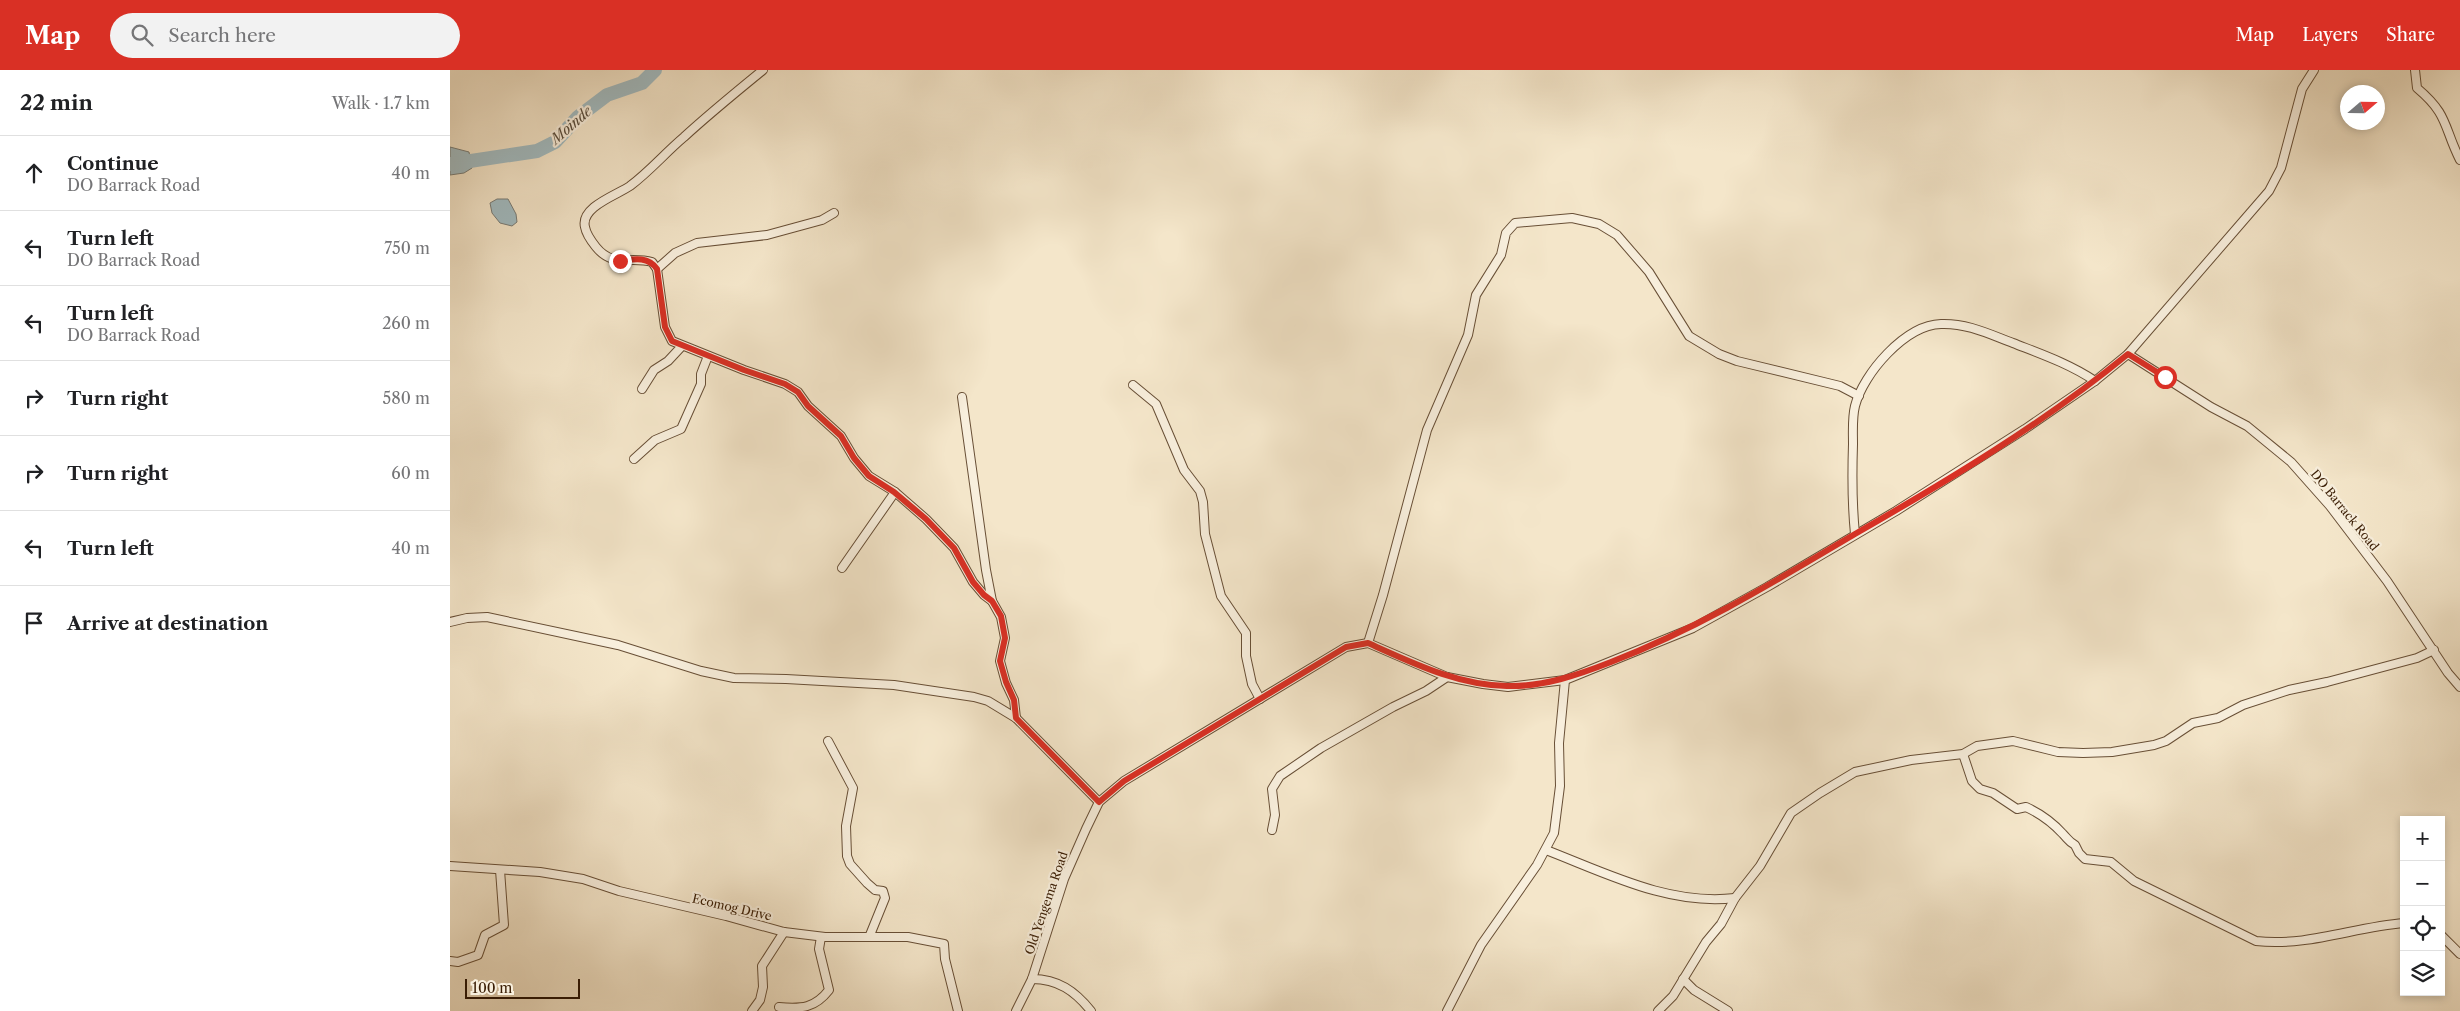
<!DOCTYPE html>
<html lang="en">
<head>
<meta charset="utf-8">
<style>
  body { margin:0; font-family:"Libre Caslon Text",serif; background:#f2f2f2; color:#202124 }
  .controls { position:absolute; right:15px; bottom:15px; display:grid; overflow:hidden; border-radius:0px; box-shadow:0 2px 8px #0003 }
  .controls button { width:45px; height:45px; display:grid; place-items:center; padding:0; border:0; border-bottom:1px solid #e0e0e0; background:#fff; color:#202124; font:25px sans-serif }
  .compass { position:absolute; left:1890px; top:15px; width:45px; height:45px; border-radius:50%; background:#fff; box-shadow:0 2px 8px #0003; rotate:70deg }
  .scale { position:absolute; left:15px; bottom:12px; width:115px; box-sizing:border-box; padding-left:5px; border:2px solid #3a1d04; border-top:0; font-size:14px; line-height:18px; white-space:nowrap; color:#3a1d04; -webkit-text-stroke:4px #f8efdd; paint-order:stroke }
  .stop { position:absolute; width:15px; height:15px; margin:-11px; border:4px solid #d93025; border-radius:50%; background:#fff }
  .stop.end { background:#d93025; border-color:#fff; box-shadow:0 1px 5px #0008 }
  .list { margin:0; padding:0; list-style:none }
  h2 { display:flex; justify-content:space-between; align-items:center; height:65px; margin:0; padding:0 20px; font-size:21px }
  h2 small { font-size:16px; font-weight:400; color:#757577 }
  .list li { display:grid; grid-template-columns:32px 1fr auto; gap:15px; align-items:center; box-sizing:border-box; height:75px; padding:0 20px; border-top:1px solid #e0e0e0 }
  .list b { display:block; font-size:19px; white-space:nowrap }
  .list p { margin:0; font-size:16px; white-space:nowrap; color:#757577 }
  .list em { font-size:16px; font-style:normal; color:#757577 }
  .icon { flex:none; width:28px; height:28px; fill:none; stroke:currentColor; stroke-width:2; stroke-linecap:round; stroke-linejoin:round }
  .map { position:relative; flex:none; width:2010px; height:941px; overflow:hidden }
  header { display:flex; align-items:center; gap:30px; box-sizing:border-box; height:70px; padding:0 25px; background:#d93025; color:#fff }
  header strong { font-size:24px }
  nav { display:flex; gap:28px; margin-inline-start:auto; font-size:18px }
  .search { width:350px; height:45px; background:#f2f2f2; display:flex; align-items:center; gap:12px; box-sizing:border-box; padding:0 18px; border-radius:28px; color:#757577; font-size:19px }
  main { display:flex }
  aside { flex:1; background:#fff }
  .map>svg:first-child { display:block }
  .water { fill:#a2bcc2; stroke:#787c76 }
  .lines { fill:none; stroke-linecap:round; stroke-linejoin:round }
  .river { stroke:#a2bcc2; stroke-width:14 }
  .minor-casing { stroke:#684f36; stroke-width:10 }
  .minor { stroke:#f8efdd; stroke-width:8 }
  .route { stroke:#d93025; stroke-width:6 }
  .labels { text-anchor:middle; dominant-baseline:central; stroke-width:4.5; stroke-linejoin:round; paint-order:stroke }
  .street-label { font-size:12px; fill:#3a1d04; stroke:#f8efdd }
  .water-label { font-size:14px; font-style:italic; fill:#594d3d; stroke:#f8efdd }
</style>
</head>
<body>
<header>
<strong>Map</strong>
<div class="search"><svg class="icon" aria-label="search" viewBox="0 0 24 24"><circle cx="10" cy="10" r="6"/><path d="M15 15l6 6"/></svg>Search here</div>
<nav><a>Map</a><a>Layers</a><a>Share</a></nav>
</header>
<main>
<aside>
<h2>22 min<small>Walk · 1.7 km</small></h2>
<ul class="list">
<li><svg class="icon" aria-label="ahead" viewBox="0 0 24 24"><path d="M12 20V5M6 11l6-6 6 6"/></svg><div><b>Continue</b><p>DO Barrack Road</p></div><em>40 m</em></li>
<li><svg class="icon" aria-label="left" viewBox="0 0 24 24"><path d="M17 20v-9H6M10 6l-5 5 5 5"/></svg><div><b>Turn left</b><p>DO Barrack Road</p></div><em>750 m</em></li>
<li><svg class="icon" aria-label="left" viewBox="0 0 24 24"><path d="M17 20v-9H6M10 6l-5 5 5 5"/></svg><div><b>Turn left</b><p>DO Barrack Road</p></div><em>260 m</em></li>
<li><svg class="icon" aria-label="right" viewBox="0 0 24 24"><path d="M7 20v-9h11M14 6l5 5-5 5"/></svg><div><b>Turn right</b></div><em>580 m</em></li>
<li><svg class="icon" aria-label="right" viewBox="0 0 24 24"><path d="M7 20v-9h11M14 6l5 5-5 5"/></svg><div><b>Turn right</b></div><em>60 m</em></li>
<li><svg class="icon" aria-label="left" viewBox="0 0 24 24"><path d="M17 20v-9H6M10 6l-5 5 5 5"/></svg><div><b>Turn left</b></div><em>40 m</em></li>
<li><svg class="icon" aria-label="arrive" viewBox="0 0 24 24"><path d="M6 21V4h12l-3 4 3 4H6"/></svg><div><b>Arrive at destination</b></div></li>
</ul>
</aside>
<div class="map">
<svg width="2010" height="941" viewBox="0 0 2010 941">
  <rect width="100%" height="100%" fill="#f4e6ca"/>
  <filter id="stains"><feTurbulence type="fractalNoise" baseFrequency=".004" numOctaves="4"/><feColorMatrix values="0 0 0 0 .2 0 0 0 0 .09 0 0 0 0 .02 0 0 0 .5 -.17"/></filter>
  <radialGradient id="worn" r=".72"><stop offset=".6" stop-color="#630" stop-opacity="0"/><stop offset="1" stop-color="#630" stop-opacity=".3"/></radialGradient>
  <g class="water">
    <path d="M0,77L19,82L22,98L14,103L0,105Z"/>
    <path d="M47,129H58L66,144L67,152L62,156L50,153L42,143L40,133Z"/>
  </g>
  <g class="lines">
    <path class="river" d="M0,94L87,81L105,72L128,47L157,25L192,13L205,0"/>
    <defs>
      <g id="minor">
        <path d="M313,0C286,22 259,44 234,67C215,83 200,101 180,116C167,125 130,137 135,157C136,163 142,172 146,177C163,198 180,186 202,192L207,199L215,257L222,271L294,300L335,314L348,322L358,336L391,366L404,388L419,406L445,422L476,449L504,478L523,512L534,525L542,531"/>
        <path d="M1965,0L1967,18C1999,45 1993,56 2010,90"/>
        <path d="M207,199L225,183L247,173L317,165L372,150L384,143"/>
        <path d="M1678,284L1819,121L1831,98L1852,19L1864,0"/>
        <path d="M683,315L706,334L734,400L750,421L753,432L755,464L771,526L796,563V586L802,614L810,629"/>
        <path d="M192,319L204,300L218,291L232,276"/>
        <path d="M512,327L536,500L542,531L551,547L555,568L550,591L556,613L564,630L566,648"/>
        <path d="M184,389L205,370L231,359L251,314V304L258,286"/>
        <path d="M1405,464C1402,434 1402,404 1403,374C1403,362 1402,348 1405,336C1413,304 1455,255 1491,254C1517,253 1539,264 1563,273C1591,284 1620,294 1645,311"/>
        <path d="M392,498L445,422"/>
        <path d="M0,552L17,548L37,547L168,575L251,601L284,608L336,609L444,615L524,627L538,631L566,648L649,732"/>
        <path d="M918,573L933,525L977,360L1018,265L1026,225L1051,185L1056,163L1065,153L1122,148L1149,154L1167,165L1199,202L1239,266L1269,284L1287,291L1390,316L1409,326"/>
        <path d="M378,671L403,718L396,756L397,786L400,794L417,813L425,820L433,821L435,828L420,865"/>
        <path d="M1513,684L1522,711L1530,719L1543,723L1567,739L1576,737C1589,743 1603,753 1613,764C1618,769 1619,772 1625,775L1629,783L1635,789L1661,792L1684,811L1806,871C1857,877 1904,857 1954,853"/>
        <path d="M822,760L825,745L822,719L830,706L871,678L943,637L976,621L997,607"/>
        <path d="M1096,780C1156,803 1219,836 1285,828"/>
        <path d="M0,796L90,802L133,809L169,821L276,846L334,862L375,867H458L494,874L495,889L508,941"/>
        <path d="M1991,865L2010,884"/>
        <path d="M0,891L8,892L28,885L35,865L54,855L50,800"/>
        <path d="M582,909C608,909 625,921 641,941"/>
        <path d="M1233,909L1244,920L1278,941"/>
        <path d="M329,937C352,939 365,938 379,920L369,879L371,867"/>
        <path d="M302,941L310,930L313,917L312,896L334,862"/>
        <path d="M566,941L582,909L614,809L636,759L649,732L674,711L896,577L918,573L997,607L1033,614L1058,617L1115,610L1243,558L1317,517L1446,441L1575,359L1645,311L1678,284L1761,337L1797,356L1841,392L1880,436L1937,511L1998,603L2010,617"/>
        <path d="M997,941L1031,875L1087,795L1104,763L1110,716L1109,673L1115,610"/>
        <path d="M1208,941L1223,926L1256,872L1271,854L1285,828L1310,796L1341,743L1370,723L1405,702L1461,690L1513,684L1527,676L1563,671L1608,682L1633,683L1662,682L1704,675L1716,671L1743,653L1768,648L1793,635L1839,620L1877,612L1967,588L1984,580"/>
      </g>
    </defs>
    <use href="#minor" class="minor-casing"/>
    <use href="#minor" class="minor"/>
  </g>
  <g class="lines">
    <path class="route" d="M170,191C184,189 198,186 207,199L215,257L222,271L294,300L335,314L348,322L358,336L391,366L404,388L419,406L444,422L476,449L504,478L523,512L534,525L542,531L551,546L555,568L550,591L556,612L564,630L566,648L649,732L674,711L896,577L918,573C963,593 1007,615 1057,616C1093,617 1128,605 1161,592C1249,558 1324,512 1405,464C1499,410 1594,353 1678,284L1715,307"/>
  </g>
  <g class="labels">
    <g class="street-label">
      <text transform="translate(1895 440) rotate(51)">DO Barrack Road</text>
      <text transform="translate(596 833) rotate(-71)">Old Yengema Road</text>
      <text transform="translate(282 837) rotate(13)">Ecomog Drive</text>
    </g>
    <g class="water-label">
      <text transform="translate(121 55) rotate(-41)">Moinde</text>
    </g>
  </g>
  <rect width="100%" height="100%" filter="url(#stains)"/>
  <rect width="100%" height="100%" fill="url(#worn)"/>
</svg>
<div class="controls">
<button>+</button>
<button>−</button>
<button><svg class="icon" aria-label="locate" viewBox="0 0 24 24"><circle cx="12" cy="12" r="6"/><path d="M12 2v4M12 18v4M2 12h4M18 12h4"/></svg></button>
<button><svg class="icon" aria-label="layers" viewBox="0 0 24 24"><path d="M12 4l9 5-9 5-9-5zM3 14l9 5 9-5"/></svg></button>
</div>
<svg class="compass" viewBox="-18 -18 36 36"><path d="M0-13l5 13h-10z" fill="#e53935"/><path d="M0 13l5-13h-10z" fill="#757577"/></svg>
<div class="scale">100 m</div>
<div class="stop" style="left:1715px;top:307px"></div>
<div class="stop end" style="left:170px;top:191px"></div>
</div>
</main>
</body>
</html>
